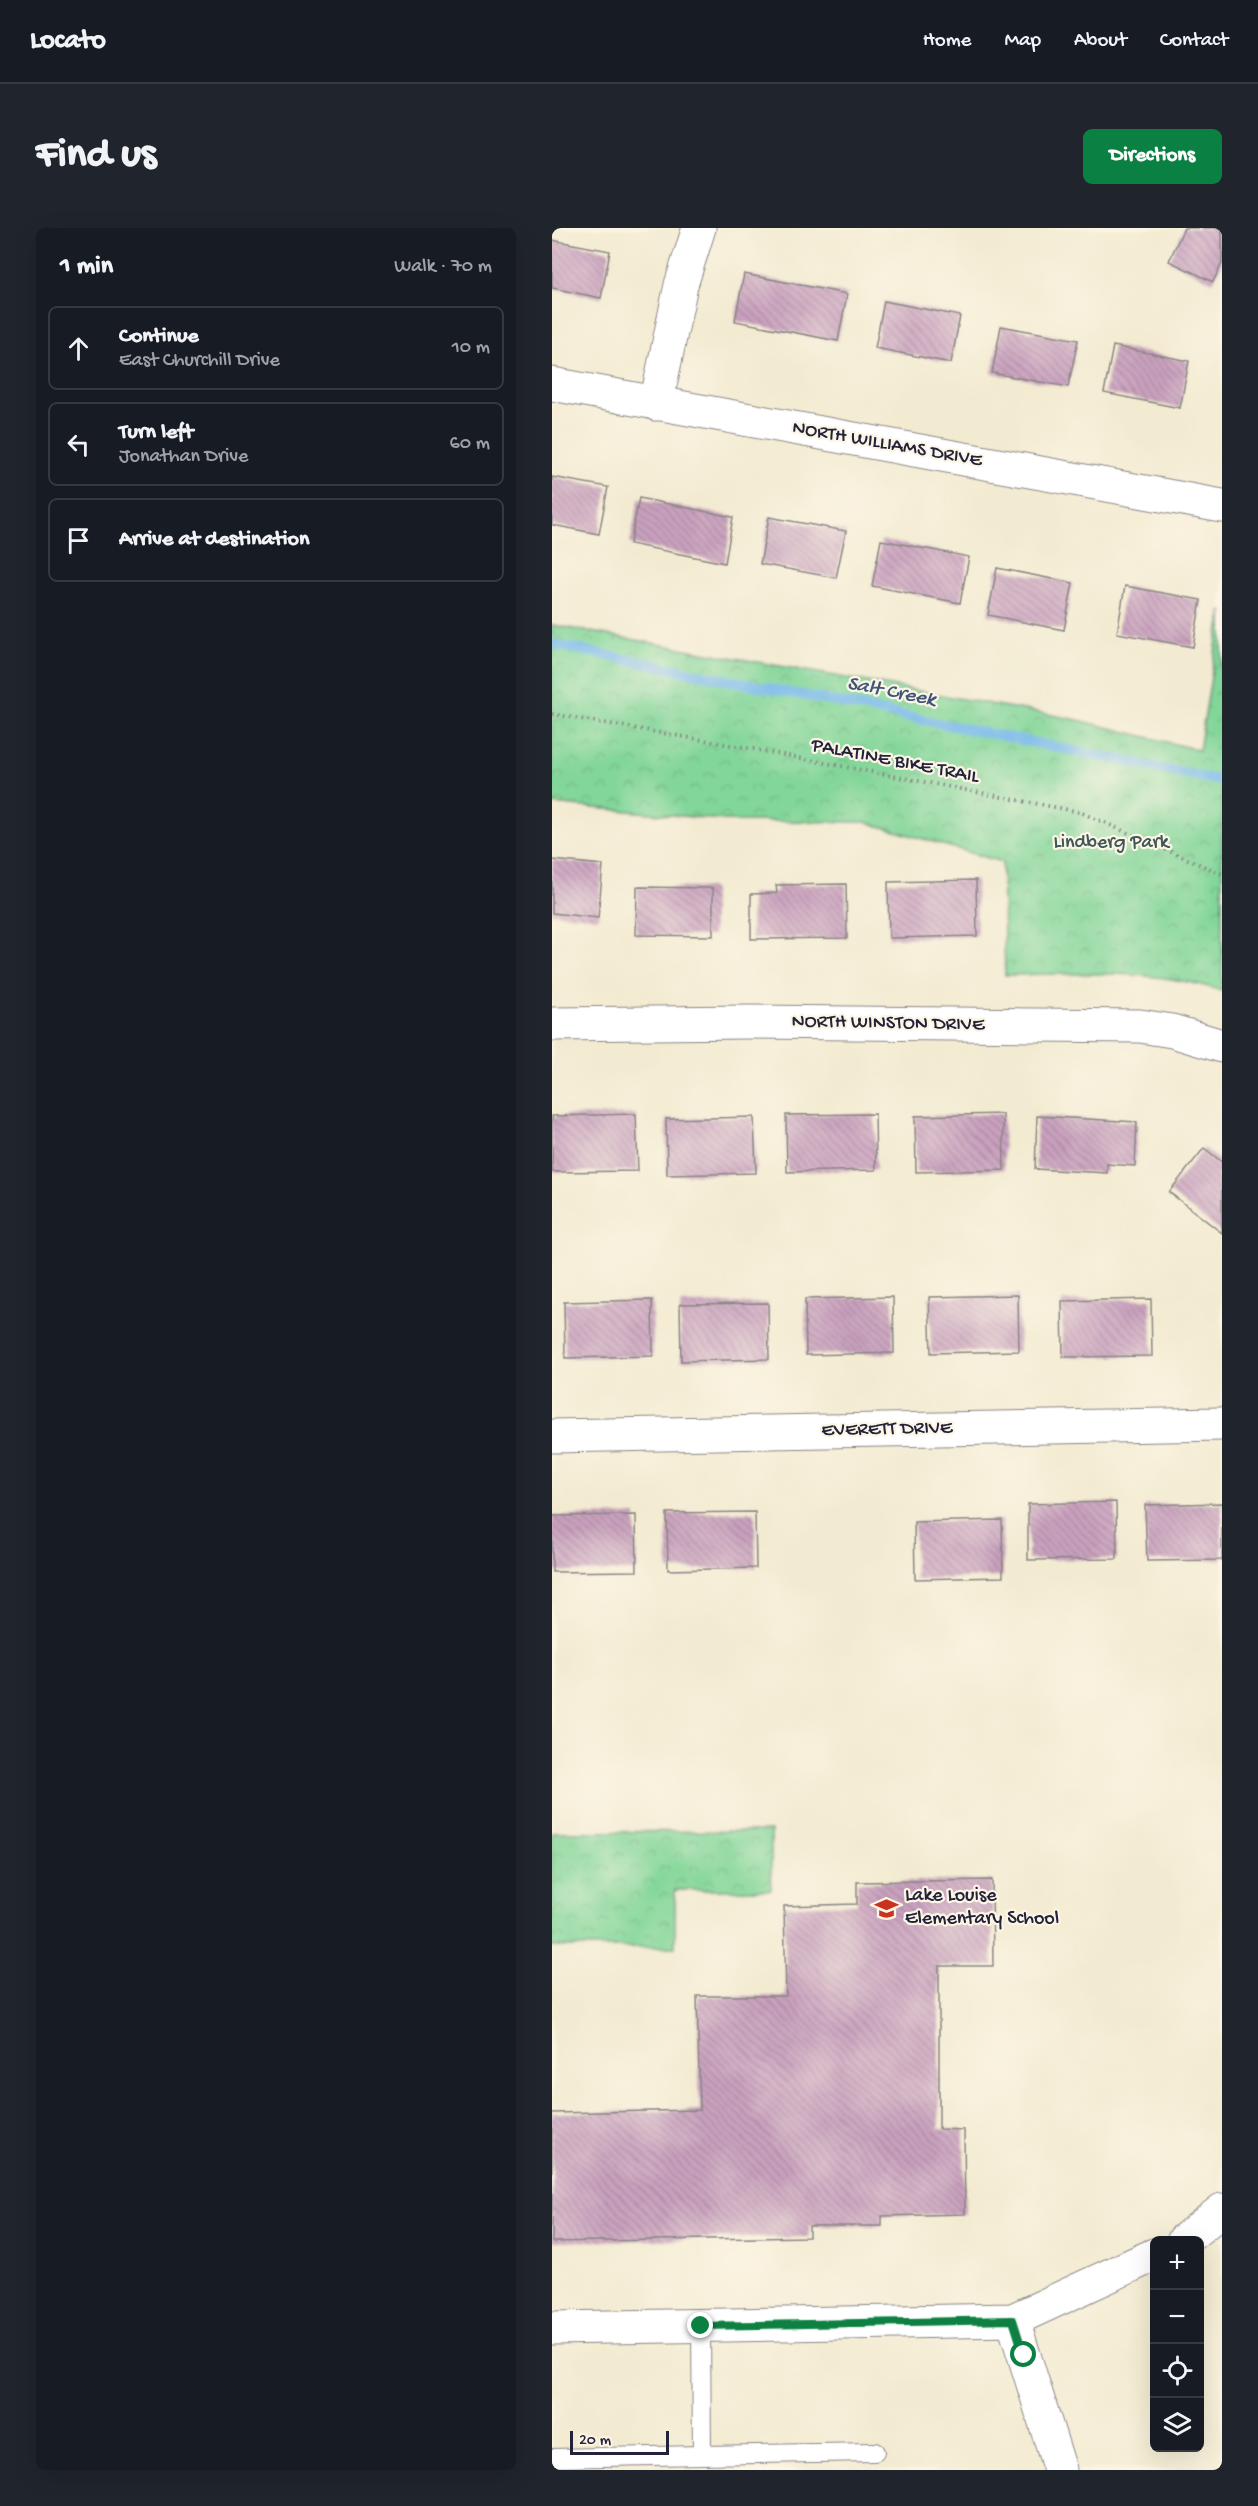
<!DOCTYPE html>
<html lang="en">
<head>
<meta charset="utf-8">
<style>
  body { margin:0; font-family:"Gochi Hand",sans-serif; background:#20242c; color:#f1f3f6 }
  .controls { position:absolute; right:18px; bottom:18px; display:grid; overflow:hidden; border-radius:9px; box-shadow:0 6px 24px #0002 }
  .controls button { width:54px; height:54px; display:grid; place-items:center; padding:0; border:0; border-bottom:2px solid #363941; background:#171b24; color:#f1f3f6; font:30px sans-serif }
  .scale { position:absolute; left:18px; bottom:15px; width:99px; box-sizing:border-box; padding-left:6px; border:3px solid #22223b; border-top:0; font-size:16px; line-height:21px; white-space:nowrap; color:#22223b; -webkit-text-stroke:4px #fcf5e5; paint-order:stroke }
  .stop { position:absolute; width:18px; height:18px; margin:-14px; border:4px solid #0b8043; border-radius:50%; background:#fff }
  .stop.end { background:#0b8043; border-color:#fff; box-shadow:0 2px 6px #0008 }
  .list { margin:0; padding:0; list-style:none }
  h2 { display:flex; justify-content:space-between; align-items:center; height:78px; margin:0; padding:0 24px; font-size:26px }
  h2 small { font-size:20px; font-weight:400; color:#9ea1a6 }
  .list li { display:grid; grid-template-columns:39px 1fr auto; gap:18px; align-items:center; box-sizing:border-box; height:84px; margin:0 12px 12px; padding:0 12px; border:2px solid #363941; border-radius:9px }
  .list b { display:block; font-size:22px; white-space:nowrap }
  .list p { margin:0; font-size:20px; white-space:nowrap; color:#9ea1a6 }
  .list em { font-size:20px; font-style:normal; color:#9ea1a6 }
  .icon { flex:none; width:33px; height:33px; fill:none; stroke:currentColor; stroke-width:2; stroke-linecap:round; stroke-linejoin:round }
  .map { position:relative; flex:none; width:670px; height:2242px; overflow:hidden; border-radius:9px }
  header { display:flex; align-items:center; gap:36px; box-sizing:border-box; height:84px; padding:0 30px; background:#171b24; border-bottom:2px solid #363941 }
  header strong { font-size:28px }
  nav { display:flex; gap:33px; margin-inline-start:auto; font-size:21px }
  .intro { display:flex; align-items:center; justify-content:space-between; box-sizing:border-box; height:144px; padding:0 36px }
  h1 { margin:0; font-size:42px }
  .button { padding:15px 27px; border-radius:9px; background:#0b8043; color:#fff; font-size:21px; font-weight:700 }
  main { display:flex; gap:36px; padding:0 36px }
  aside { flex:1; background:#171b24; border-radius:9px; box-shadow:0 6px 24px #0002 }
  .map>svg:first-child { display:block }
  .park { fill:url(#park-crowns); stroke:#527c6a; stroke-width:1.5 }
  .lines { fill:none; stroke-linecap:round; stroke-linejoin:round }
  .stream { stroke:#74b8ea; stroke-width:10 }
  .building { fill:url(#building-back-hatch) }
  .service-casing { stroke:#8a8686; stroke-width:20 }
  .minor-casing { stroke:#8a8686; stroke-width:35 }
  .path { stroke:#8a8686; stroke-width:4; stroke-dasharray:1.5 4.5; stroke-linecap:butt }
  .service { stroke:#fff; stroke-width:18 }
  .minor { stroke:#fff; stroke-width:33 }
  .route { stroke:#0b8043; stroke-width:8 }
  .labels { text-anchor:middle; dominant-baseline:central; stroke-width:4.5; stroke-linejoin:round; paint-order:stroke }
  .street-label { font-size:20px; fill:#22223b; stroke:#fcf5e5 }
  .park-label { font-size:20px; fill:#3f5857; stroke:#fcf5e5 }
  .poi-label { font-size:20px; fill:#22223b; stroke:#fcf5e5; text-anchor:start }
  .water-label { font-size:21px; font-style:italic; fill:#3f5678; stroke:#fcf5e5 }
</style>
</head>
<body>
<header>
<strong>Locato</strong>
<nav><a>Home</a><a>Map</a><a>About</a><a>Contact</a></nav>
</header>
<div class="intro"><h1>Find us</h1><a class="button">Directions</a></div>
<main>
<aside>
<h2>1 min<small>Walk · 70 m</small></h2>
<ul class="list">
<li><svg class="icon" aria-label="ahead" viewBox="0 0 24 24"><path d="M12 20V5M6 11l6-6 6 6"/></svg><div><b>Continue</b><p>East Churchill Drive</p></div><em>10 m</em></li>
<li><svg class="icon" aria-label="left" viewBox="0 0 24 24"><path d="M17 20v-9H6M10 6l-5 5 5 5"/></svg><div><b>Turn left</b><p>Jonathan Drive</p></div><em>60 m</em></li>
<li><svg class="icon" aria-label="arrive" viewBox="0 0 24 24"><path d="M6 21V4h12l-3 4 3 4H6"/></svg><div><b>Arrive at destination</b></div></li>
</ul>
</aside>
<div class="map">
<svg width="670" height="2242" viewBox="0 0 670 2242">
  <defs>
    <pattern id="park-crowns" width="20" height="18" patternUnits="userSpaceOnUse" patternTransform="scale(1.5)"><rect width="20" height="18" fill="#82d699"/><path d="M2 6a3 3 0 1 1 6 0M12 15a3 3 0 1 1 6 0" fill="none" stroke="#70b785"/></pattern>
    <pattern id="building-back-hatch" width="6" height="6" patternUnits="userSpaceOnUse" patternTransform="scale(1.5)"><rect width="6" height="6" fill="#caa2bf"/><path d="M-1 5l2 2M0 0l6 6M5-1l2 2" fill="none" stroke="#a4849c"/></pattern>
  </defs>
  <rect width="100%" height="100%" fill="#fcf5e5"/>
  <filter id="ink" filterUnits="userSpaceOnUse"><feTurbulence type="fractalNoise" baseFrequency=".0167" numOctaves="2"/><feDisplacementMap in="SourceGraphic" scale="12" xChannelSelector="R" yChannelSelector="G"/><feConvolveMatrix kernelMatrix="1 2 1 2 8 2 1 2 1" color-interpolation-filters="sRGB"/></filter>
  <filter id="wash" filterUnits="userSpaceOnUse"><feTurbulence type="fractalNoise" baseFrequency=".008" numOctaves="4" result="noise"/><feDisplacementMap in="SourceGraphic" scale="24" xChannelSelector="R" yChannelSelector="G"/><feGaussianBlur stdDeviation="1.35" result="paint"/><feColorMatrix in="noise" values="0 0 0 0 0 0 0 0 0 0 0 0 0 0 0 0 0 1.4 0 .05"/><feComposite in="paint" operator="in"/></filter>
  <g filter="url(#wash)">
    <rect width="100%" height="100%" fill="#f3ebd1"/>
    <g class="park">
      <path d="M670,382V763C600,740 526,746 453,747L450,634L313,594L184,593L0,576V397L522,491L647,522Z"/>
      <path d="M219,1603V1662H123V1719H0V1604Z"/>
    </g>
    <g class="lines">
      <path class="stream" d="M0,416L670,553"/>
    </g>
    <g id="blocks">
      <g class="building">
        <path d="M632,0H670V35L661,54L617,33Z"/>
        <path d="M0,12L58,23L49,70L0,60Z"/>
        <path d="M192,46L295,66L286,113L183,93Z"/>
        <path d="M332,73L408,88L399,135L323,120Z"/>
        <path d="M449,98L526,112L516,159L440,145Z"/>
        <path d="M561,118L637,133L628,180L552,165Z"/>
        <path d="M0,249L56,259L47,306L0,297Z"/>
        <path d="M87,270L181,289L173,335L78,316Z"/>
        <path d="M217,289L294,303L284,350L208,336Z"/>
        <path d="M329,312L417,329L408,375L320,358Z"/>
        <path d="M445,340L521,355L512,402L436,387Z"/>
        <path d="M573,358L649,372L641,419L565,405Z"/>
        <path d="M0,632L51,637L46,690L0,685Z"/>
        <path d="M424,652L425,708L337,710L336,654Z"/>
        <path d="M294,656L295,710L199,711V666L225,665L224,657Z"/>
        <path d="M85,659L161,660V708L84,707Z"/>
        <path d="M84,886L86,943L0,944V888Z"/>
        <path d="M323,886L324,942L235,944L234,887Z"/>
        <path d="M451,886L452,942L364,944L363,888Z"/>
        <path d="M485,888L585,894L583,938L555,936V945L483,941Z"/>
        <path d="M202,889L204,945L115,947L114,891Z"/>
        <path d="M652,920L670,934V1005L617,964Z"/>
        <path d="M466,1067L467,1123L379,1125L377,1069Z"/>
        <path d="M341,1069L342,1125L254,1127L253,1071Z"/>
        <path d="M599,1071L600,1128L511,1129L510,1073Z"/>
        <path d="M100,1072L101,1128L13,1130L12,1074Z"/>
        <path d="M216,1075L217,1131L129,1133L128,1076Z"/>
        <path d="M564,1274L565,1331L476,1332V1276Z"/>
        <path d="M670,1275V1332L595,1333L593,1277Z"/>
        <path d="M203,1284L204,1340L116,1342L115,1285Z"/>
        <path d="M84,1287L85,1343L0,1344V1288Z"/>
        <path d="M450,1292L451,1349L363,1351L362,1294Z"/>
        <path d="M440,1652L441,1738H387V1901L412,1902L413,1986L330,1988V1998H257V2009L0,2014V1885L148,1882L145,1768H234L232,1678L305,1676V1654Z"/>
      </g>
    </g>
  </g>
  <g filter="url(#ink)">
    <use href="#blocks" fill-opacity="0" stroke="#8a8686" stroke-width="1.5"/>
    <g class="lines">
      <defs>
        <g id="service">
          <path d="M150,2227L323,2224"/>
          <path d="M0,2230L150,2227L149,2098"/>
        </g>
        <g id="minor">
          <path d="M0,156L670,278"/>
          <path d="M104,176L129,57L147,0"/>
          <path d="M0,796L199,794L588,798L620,803L670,818"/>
          <path d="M0,1208L670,1196"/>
          <path d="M632,2012L670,1982"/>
          <path d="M461,2092L508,2242"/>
          <path d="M0,2100L461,2092L602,2027"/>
        </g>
      </defs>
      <use href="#service" class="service-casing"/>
      <use href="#minor" class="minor-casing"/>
      <path class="path" d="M0,486L185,518L528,584L670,646"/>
      <use href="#service" class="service"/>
      <use href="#minor" class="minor"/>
    </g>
  </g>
  <g class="lines" filter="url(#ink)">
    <path class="route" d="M149,2098L461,2092L472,2127"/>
  </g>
  <defs>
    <symbol id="school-bare" viewBox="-9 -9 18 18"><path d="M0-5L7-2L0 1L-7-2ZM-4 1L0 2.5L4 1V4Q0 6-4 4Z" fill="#c8321e" stroke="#fcf5e5" stroke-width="2.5" paint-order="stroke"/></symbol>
  </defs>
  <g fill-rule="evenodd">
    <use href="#school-bare" x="318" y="1664" width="33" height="33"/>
  </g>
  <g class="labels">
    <g class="street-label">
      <text transform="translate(335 217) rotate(10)">NORTH WILLIAMS DRIVE</text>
      <text transform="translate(343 534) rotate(11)">PALATINE BIKE TRAIL</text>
      <text transform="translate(336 796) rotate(1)">NORTH WINSTON DRIVE</text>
      <text transform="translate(335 1202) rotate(-1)">EVERETT DRIVE</text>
    </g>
    <g class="park-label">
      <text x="559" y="615">Lindberg Park</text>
    </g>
    <g class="poi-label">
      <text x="353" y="1668">Lake Louise<tspan x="353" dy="23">Elementary School</tspan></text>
    </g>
    <g class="water-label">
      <text transform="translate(339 465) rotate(11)">Salt Creek</text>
    </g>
  </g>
</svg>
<div class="controls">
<button>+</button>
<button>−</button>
<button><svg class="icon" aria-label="locate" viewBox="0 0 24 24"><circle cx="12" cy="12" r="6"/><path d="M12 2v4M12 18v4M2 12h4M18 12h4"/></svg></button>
<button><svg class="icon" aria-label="layers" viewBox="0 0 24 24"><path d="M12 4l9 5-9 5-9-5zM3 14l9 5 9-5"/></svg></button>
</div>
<div class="scale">20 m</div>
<div class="stop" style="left:472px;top:2127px"></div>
<div class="stop end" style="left:149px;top:2098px"></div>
</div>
</main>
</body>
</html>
